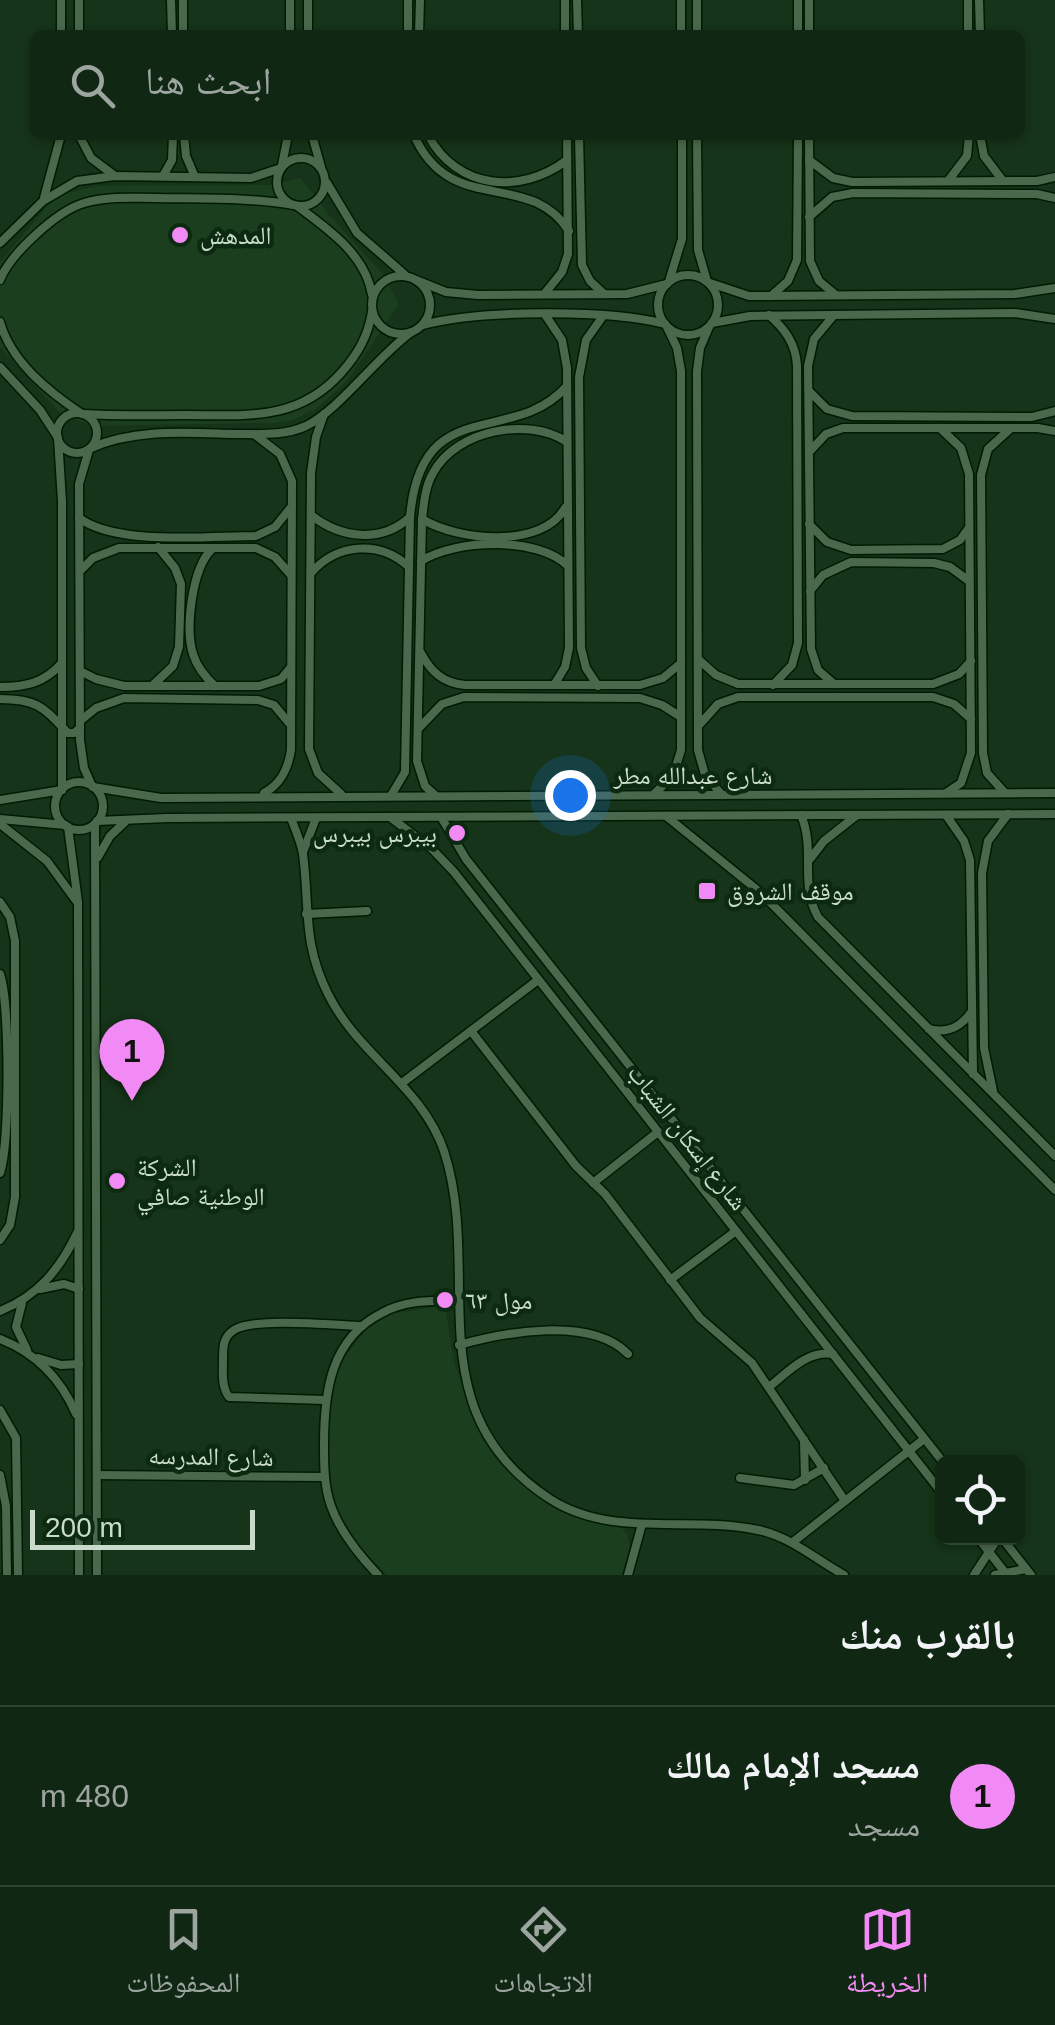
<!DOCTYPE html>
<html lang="ar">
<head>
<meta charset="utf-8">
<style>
  body { margin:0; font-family:Arial,"Noto Naskh Arabic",sans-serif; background:#1e3321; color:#f1f3f6; direction:rtl }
  .controls { position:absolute; right:30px; bottom:30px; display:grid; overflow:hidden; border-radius:15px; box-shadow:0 2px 8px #0004 }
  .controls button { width:90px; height:90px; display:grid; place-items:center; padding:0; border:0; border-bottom:2px solid #304433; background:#102713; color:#f1f3f6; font:50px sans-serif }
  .scale { position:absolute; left:30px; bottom:25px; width:225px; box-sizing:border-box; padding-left:10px; border:5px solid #c9dbca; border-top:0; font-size:28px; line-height:35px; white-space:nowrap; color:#c9dbca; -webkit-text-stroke:8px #0c2a10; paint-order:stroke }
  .you { position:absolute; left:570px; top:795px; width:35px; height:35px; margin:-25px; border:8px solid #fff; border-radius:50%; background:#1a73e8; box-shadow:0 0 0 15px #1a73e833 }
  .badge { display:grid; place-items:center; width:65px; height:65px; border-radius:50%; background:#f18af4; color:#111; font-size:32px; font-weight:700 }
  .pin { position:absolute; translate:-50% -82px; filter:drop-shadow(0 2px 5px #0008) }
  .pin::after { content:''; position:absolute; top:52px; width:35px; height:30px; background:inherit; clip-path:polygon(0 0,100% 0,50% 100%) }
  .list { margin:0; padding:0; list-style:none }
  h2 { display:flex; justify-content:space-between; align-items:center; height:130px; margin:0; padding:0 40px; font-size:42px }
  h2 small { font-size:32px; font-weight:400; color:#9ca5a0 }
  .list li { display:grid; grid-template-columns:65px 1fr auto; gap:30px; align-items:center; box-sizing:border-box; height:180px; padding:0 40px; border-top:2px solid #304433 }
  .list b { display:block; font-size:38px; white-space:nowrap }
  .list p { margin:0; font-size:32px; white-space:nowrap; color:#9ca5a0 }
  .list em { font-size:32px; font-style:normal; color:#9ca5a0 }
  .icon { flex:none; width:55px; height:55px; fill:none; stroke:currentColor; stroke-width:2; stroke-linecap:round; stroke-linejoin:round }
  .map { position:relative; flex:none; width:1055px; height:1575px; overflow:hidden; direction:ltr }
  .search { position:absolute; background:#102713; box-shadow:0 2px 8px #0004; left:30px; right:30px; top:30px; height:110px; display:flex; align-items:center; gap:25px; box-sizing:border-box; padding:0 35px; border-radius:15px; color:#9ca5a0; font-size:38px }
  .sheet { height:310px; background:#102713 }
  nav { display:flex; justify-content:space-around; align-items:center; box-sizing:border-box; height:140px; border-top:2px solid #304433; background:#102713; font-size:28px; color:#9ca5a0 }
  nav a { display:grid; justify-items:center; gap:5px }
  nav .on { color:#f18af4 }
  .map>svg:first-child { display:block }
  .built { fill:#1b3e1e }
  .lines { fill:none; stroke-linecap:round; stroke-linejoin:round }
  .minor-casing { stroke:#001b03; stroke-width:11 }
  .minor { stroke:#4a694c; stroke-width:8 }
  .poi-dot { fill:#f18af4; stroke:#0c2a10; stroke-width:4 }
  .labels { text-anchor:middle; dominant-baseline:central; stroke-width:9; stroke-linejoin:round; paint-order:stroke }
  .poi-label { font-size:25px; fill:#c9dbca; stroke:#0c2a10; text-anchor:start }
  .street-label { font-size:25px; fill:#c9dbca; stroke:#0c2a10 }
</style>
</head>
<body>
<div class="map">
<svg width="1055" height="1575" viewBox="0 0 1055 1575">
  <rect width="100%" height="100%" fill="#163419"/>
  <g class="built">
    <path d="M301,178L330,216L382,273L399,304L347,381L316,409L293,420L275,423L91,426L59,412L0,347V262L48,205L63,194L96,186L272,185Z"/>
    <path d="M445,1306L454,1362L482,1437L513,1476L541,1499L576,1516L622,1528L627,1534L630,1546L622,1575H387L363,1550L338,1513L331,1484L327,1424L338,1366L371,1323L387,1314Z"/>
  </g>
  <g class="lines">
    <defs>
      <g id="minor">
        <path d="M171,0L172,35"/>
        <path d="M183,0V35"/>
        <path d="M290,0V35"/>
        <path d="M308,0V35"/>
        <path d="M565,0V35"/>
        <path d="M577,0L578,35"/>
        <path d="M681,0V35"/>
        <path d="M697,0V35"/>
        <path d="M798,0V35"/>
        <path d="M968,0V35"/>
        <path d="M979,0L980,35"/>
        <path d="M61,35V0"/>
        <path d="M79,35V0"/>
        <path d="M408,35V0"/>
        <path d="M419,35L420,0"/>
        <path d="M809,35V0"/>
        <path d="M79,135L91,158L115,176"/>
        <path d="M184,135L186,156L195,177"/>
        <path d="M312,135L321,167"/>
        <path d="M414,135C450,218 529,168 569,231"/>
        <path d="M428,135C457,190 521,195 567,160"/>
        <path d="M579,135L582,265L590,281L604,294"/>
        <path d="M697,135L698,250L707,281"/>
        <path d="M809,135L810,261L819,281L836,295"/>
        <path d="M980,135L984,156L1003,181"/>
        <circle cx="301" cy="182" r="24"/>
        <path d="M809,160L833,178L852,182L1037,181L1055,177"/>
        <path d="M282,165L288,135"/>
        <path d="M163,176L172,160L173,135"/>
        <path d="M948,181L967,156L969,135"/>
        <path d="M327,183L357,233L404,274"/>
        <path d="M44,198L61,135"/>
        <path d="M297,206C328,229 366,255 372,295"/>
        <path d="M809,217L832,197L853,193L1037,194L1055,198"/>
        <path d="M0,243L43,201L77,181L115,176L251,178L281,168"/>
        <circle cx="688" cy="305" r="30"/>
        <circle cx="401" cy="305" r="29"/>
        <path d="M670,278L682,239V135"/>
        <path d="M0,280C10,254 57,211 84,203C106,196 131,198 154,198C201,199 248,197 294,205"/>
        <path d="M416,280L446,292L478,295L627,294L667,284"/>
        <path d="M710,283L749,296L1015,294L1055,288"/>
        <path d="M545,293L562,272L568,254L567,135"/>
        <path d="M771,296L788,281L797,260L798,135"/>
        <path d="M769,315C785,329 796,344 797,366L798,643L792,665L773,685"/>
        <path d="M546,316L562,340L567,368L569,648L565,667L554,685"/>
        <path d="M0,322C11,362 49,392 82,414"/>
        <path d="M712,323L750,316L1015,313L1055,319"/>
        <path d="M423,325C479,310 609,309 665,324"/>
        <path d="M709,327L700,348L697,371L698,750L705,775L722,795"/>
        <path d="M0,367L40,410L57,436"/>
        <path d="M809,391L827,409L852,416L1032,417L1055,411"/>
        <circle cx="77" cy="433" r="20"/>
        <path d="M84,414C118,416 151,415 185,415C246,415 297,422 341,373C358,354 368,336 372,312"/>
        <path d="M324,414L316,437L311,473L309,749L318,773L341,794"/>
        <path d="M940,428L961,448L969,474L971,753L961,783L946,793"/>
        <path d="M254,434L280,454L292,481L291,750C288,769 281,784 264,793"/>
        <path d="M58,438L62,501V790"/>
        <path d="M91,448C136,428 189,433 237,434C260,434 284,436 306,426C339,410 376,358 410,333"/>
        <path d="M89,450L79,484L80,740L84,768L92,786"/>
        <path d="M811,450L826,434L843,428H1038L1055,431"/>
        <path d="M311,515C340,538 381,544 410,517"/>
        <path d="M79,518C117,546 208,536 256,536L275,527L292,506"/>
        <path d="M422,519C458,541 542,549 565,508"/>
        <path d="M809,524L827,542L851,550L943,549L960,540L968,529"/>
        <path d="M212,549C192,568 185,628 193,654C197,667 205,677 215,686"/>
        <path d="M421,561C456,539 537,536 568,566"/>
        <path d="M80,571L93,558L119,548H256L275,557L291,575"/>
        <path d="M311,573C337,543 380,540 409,567"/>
        <path d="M810,591L823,575L851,562L934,563L950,567L969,581"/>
        <path d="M421,653C431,672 443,683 465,685H640L663,678L681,663"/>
        <path d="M698,659L716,675L738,684H933L959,674L971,661"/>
        <path d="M80,671L96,679L124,686H259L281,679L291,667"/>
        <path d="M834,684L818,670L811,649L808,366L814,339L834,315"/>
        <path d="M153,685L173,666L179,647L181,584L175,568L158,547"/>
        <path d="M598,686L586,668L581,648L579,377L586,340L603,316"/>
        <path d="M0,687C26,687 44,683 62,663"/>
        <path d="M0,699C38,699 44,708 68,733H74L80,728"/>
        <path d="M80,721L96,708L124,698L258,700L274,705L289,723"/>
        <path d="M700,724L718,704L738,697H933L954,704L971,719"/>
        <path d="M418,729L442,704L464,697L640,698L662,705L681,717"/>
        <circle cx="79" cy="806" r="24"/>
        <path d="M93,787L161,798L1055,793"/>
        <path d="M1004,792L987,773L983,753L981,475L988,449L1011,428"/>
        <path d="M392,794L405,772L410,517C421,391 512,448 567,386"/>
        <path d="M654,794L673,776L681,750V371L677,348L667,327"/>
        <path d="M436,796L425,786L417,761L422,519C424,503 425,487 433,473C456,430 528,416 567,442"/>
        <path d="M0,800L62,790"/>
        <path d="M801,815C816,850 799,883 818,917L1055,1156"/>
        <path d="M946,815L964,841L970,860L973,1074"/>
        <path d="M666,816L761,893L1055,1190"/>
        <path d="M390,817L432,849L454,872L942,1493"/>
        <path d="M441,817L466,859L943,1462"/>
        <path d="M291,818C295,829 301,842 303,854C310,907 302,942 328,994C358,1055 422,1086 444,1151C484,1273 413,1410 550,1499C612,1539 689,1515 758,1530C791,1537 815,1559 844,1575"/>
        <path d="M0,819L65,825"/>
        <path d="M97,821L167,818L1055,814"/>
        <path d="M0,824L47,861L77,902"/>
        <path d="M95,824L97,1575"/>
        <path d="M68,827L78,902L79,1575"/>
        <path d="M303,852L316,818"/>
        <path d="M98,857L110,836L125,822"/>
        <path d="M810,859L824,841L857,815"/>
        <path d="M0,902L10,917L15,941V1197L10,1225L0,1240"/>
        <path d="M306,914L367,911"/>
        <path d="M0,974C10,1005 10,1142 0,1173"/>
        <path d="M929,1029C948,1034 961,1027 972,1011"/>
        <path d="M471,1031L576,1166L605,1194L700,1318L752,1363L845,1501"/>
        <path d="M402,1083L538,980"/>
        <path d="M993,1091L984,1048L982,873L988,841L1008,814"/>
        <path d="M593,1183L658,1132"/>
        <path d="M670,1280L736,1231"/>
        <path d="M40,1289L64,1284L79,1289"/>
        <path d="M22,1303L16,1327L27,1350"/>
        <path d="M0,1311C38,1296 60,1269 77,1233"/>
        <path d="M0,1339C36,1353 61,1379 76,1414"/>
        <path d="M459,1345C505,1332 591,1316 628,1354"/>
        <path d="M38,1358L61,1365L79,1364"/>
        <path d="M769,1387C788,1372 807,1350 833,1354"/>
        <path d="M325,1400L229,1397C221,1386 223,1372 223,1359C223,1347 223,1337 234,1330C255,1317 334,1325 362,1326"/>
        <path d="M0,1410L16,1438L18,1575"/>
        <path d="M804,1440L805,1480"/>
        <path d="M0,1475L6,1506L7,1575"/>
        <path d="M97,1475L325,1477"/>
        <path d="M740,1478L794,1485L824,1468"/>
        <path d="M978,1538L1007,1575"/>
        <path d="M1002,1538L1031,1575"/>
        <path d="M793,1542L924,1439"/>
        <path d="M378,1575C359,1555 340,1532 331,1506C324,1486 324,1466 324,1445C324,1393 330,1339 382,1313C405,1300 431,1301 457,1300"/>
        <path d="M628,1575L642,1524"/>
        <path d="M974,1575L998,1538"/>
        <path d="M995,1575L1026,1569"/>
      </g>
    </defs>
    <use href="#minor" class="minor-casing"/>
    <use href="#minor" class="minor"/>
  </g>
  <g class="poi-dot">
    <circle cx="180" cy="235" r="10"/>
    <circle cx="457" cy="833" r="10"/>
    <rect x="697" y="881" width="20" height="20" rx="5"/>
    <circle cx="117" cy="1181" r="10"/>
    <circle cx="445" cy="1300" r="10"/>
  </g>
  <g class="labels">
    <g class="poi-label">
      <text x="200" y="235">المدهش</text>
      <text x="437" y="833" text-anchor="end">بيبرس بيبرس</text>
      <text x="727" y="891">موقف الشروق</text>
      <text x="137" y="1167">الشركة<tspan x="137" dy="29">الوطنية صافي</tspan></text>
      <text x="465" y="1300">مول ٦٣</text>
    </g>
    <g class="street-label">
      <text x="693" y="775">شارع عبدالله مطر</text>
      <text transform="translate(688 1137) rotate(52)">شارع إسكان الشباب</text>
      <text transform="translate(211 1456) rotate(1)">شارع المدرسه</text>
    </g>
  </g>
</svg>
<div class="controls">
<button><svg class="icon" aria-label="locate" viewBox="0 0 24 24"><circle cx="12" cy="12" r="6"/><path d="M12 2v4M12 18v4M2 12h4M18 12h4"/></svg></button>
</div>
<div class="scale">200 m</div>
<div class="you"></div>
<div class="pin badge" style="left:132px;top:1101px">1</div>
<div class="search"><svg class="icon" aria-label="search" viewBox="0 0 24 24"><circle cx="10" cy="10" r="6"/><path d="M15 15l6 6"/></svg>ابحث هنا</div>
</div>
<section class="sheet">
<h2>بالقرب منك<small></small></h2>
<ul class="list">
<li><span class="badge">1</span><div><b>مسجد الإمام مالك</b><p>مسجد</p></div><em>480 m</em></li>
</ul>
</section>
<nav>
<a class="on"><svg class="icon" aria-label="map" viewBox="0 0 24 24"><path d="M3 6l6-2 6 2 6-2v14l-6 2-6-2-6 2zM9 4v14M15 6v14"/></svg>الخريطة</a>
<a><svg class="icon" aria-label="directions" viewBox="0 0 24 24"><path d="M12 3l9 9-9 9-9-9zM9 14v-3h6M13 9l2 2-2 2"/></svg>الاتجاهات</a>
<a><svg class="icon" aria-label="saved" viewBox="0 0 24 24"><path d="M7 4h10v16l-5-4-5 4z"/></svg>المحفوظات</a>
</nav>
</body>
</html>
